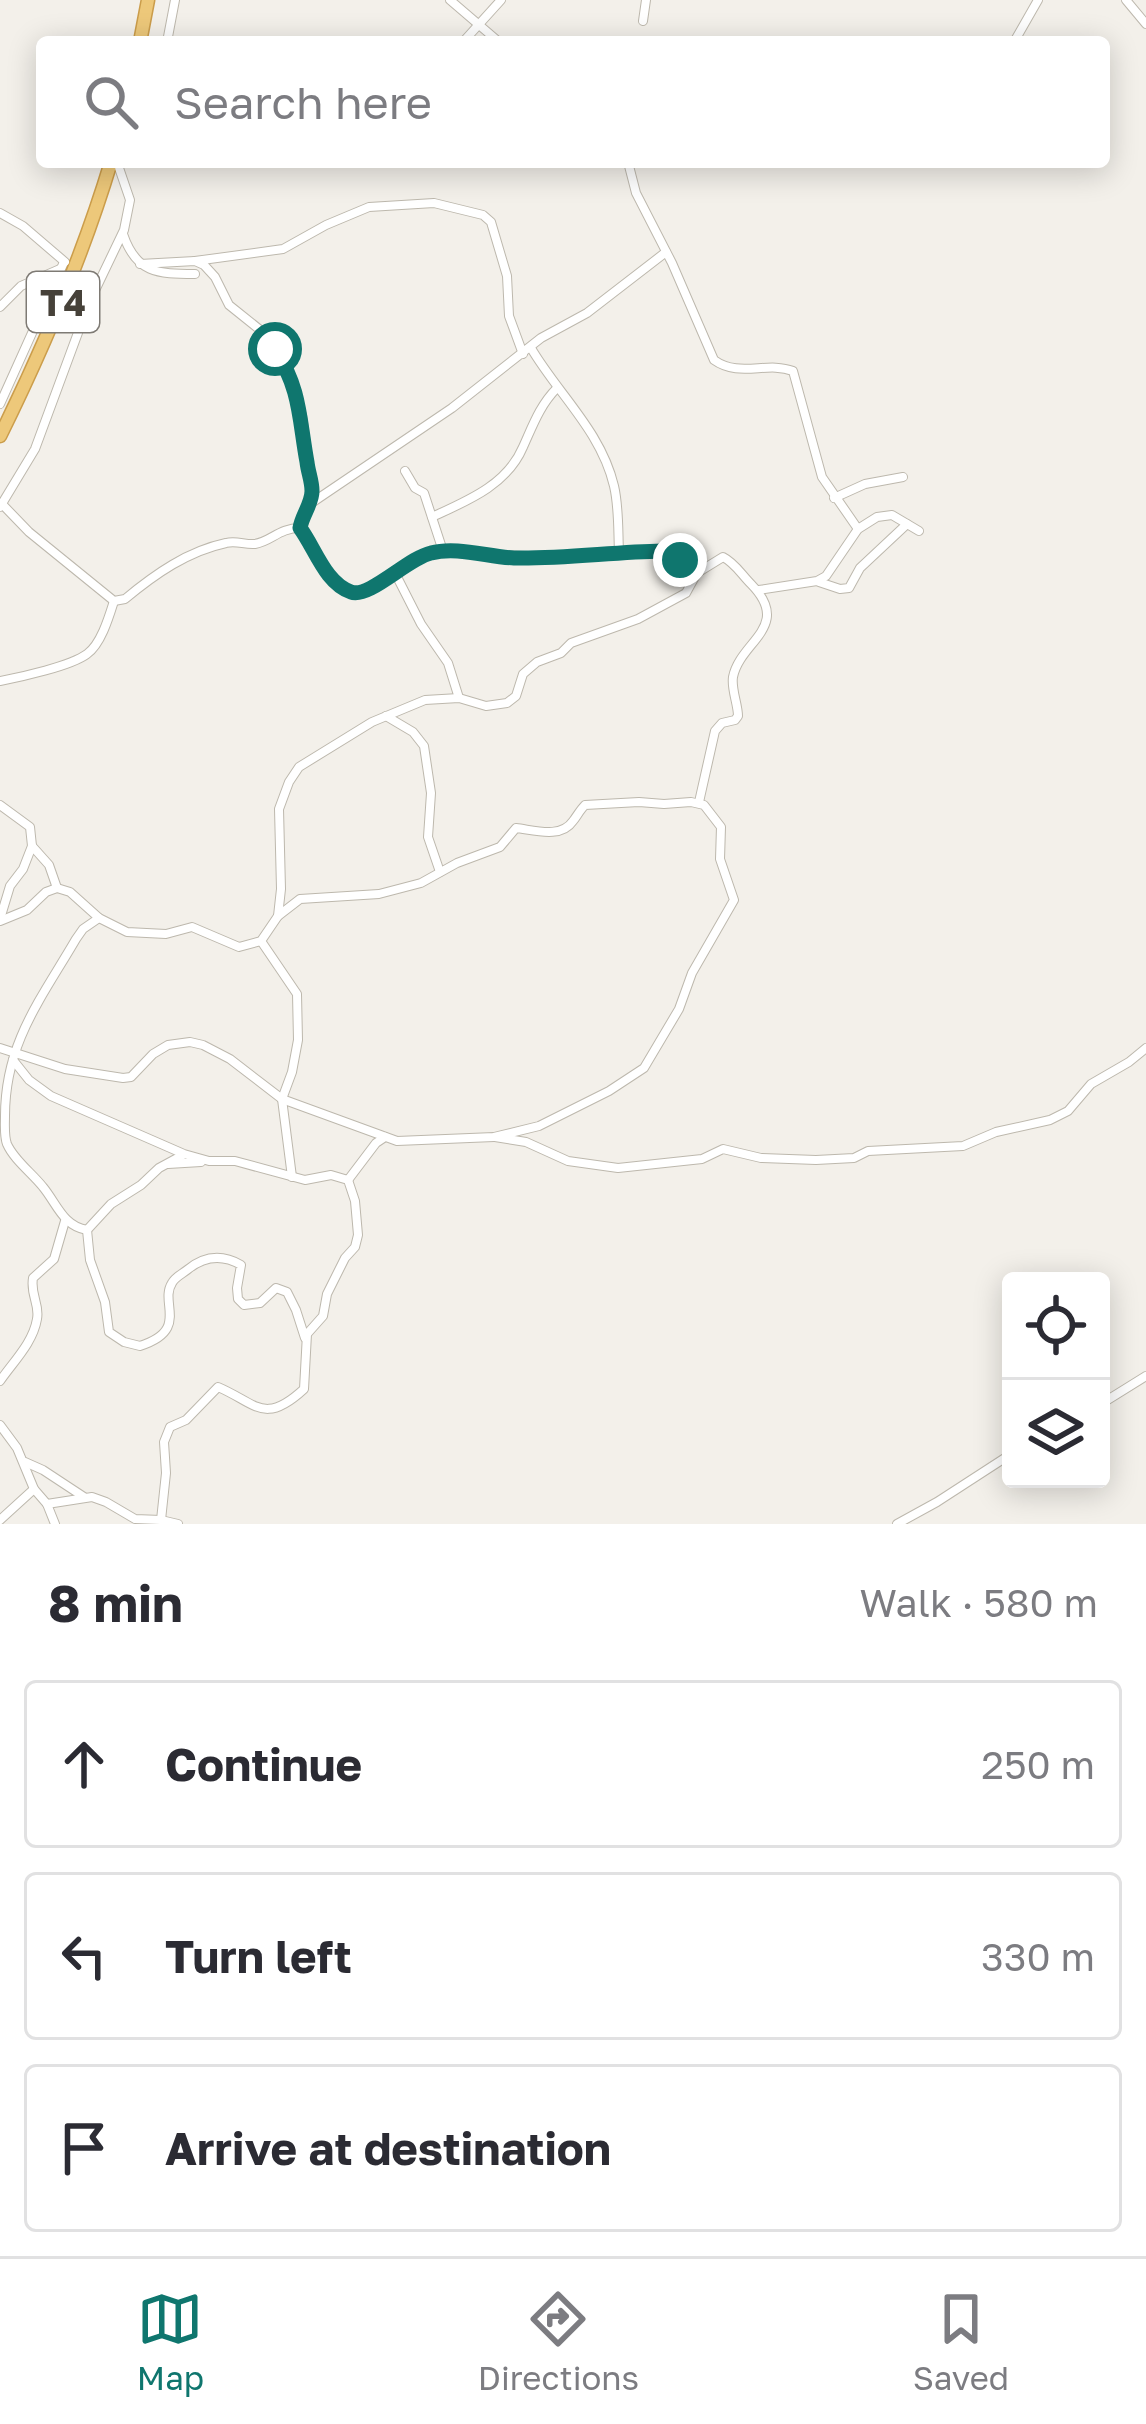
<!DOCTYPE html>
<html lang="en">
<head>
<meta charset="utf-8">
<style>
  body { margin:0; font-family:"Golos Text",sans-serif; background:#f7f7f7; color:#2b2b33 }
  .controls { position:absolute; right:36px; bottom:36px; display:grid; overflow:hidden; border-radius:12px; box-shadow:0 6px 30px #0003 }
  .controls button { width:108px; height:108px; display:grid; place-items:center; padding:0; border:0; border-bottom:3px solid #e1e1e2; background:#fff; color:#2b2b33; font:60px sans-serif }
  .stop { position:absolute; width:36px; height:36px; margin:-27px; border:9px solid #0f766e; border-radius:50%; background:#fff }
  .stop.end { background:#0f766e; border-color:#fff; box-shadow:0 3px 12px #0008 }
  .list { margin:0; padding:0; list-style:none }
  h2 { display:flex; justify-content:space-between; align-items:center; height:156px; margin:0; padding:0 48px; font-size:51px }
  h2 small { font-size:39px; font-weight:400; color:#7c7c81 }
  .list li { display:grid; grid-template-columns:78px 1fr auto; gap:36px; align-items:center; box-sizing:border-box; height:168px; margin:0 24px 24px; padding:0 24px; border:3px solid #e1e1e2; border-radius:12px }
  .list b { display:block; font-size:45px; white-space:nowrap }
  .list em { font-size:39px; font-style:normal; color:#7c7c81 }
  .icon { flex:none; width:66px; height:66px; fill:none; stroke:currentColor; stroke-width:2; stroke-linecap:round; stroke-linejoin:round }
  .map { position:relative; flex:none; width:1146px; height:1524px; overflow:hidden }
  .search { position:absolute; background:#fff; box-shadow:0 6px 30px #0003; left:36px; right:36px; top:36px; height:132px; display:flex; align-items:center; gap:30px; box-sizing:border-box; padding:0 42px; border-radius:12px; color:#7c7c81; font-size:45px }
  .sheet { height:732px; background:#fff }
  nav { display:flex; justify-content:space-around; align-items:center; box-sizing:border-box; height:168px; border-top:3px solid #e1e1e2; background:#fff; font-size:33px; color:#7c7c81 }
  nav a { display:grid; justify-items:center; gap:6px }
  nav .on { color:#0f766e }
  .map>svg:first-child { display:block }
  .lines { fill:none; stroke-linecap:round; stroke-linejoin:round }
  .minor-casing { stroke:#bdb8ad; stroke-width:10 }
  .highway-casing { stroke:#cb9d4b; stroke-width:15 }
  .minor { stroke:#fff; stroke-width:8 }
  .highway { stroke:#edc87a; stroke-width:12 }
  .route { stroke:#0f766e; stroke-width:15 }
  .labels { text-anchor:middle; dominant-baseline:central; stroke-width:9; stroke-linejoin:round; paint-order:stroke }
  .shield { fill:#fff; stroke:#7e7a74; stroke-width:3 }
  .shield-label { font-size:36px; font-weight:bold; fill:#464139 }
</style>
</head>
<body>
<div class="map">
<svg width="1146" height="1524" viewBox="0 0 1146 1524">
  <rect width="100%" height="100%" fill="#f3f0ea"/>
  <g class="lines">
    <defs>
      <g id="minor">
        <path d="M450,0L499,42"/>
        <path d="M1126,0L1146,24"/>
        <path d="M643,21L646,0"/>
        <path d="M167,42L175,0"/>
        <path d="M463,42L501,0"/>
        <path d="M1014,42L1038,0"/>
        <path d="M628,162L636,193L672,263L714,360C739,378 767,361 793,371L822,477L858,529"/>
        <path d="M0,213L23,226L65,262"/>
        <path d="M123,234C136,273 157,274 195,274"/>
        <path d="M195,261L283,249L326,225L369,207L434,203L483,215L491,222L507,276L509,316L523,354"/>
        <path d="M140,264L195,261L204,265L215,277L229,305L259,329L275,349L287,370L302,415L312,489C312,504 302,513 300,528"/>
        <path d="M0,307L21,286L60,269"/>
        <path d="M531,348C558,394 601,431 614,486C619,507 618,530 619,552"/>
        <path d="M0,404L64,262"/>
        <path d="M405,471L415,488L424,493L443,551"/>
        <path d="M834,498L865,484L903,477"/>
        <path d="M2,504L29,532L114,601L125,599C155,574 188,551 226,543C236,540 245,545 255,544C272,541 279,528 300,528C317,552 326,579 354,593L367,592L394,571L434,552L546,557L662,551L672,553L695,576"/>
        <path d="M310,504L452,408L541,338L587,313L666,252"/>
        <path d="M0,507L35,449L89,303L124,230L130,200L117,162"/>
        <path d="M432,517C467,501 507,485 523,447C533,425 540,405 557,388"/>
        <path d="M394,571L421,624L448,663L459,698"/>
        <path d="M819,582L840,589L849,588L860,568L907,524"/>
        <path d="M759,590L817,581L826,576L858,529L877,517L892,515L919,531"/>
        <path d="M0,681C21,677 71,666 87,654C101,644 109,617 114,601"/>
        <path d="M386,716L413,732L424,746L431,793L428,837L440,872"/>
        <path d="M0,805L30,827L32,846L49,865L57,888"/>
        <path d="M99,918L83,929L76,939C41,999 5,1043 5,1116C5,1125 4,1136 7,1144C14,1160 32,1173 43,1187C57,1204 63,1226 87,1230L111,1204L141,1185L159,1168L183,1155"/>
        <path d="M0,919L10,886L23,869L32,846"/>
        <path d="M0,921L27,910L46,892L57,888L70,892L99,918L127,932L166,934L192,927L239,947L261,941L278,916L281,889L279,809L289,782L299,767L372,722L425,700L459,698L486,706L507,703L516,696L523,674L537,662L561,653L571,643L638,619L686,593L697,573L723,557C735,563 741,574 751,584C793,627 740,641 733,677C731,689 738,704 738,716L735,720L722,723L715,731L699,802"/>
        <path d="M261,941L297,994L298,1040L292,1072L282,1099L292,1177"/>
        <path d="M0,1048L65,1069L123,1078L131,1077L153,1054L168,1045L190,1042L203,1045L230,1059L282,1099L397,1141L494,1137L539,1126L609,1091L644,1068L679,1009L692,973L734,900L720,859L721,827L704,805L691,802L664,804L639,802L585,805C580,810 577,816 573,821C561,839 534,830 516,828L500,847L457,863L421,883L379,894L300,899L278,916"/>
        <path d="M13,1060L29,1080L51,1096L184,1154L209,1161H235L305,1180L331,1175L348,1180L355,1201L358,1235L355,1247L345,1258L327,1294L323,1316L307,1334L304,1389C264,1426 256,1403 218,1387L186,1420L170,1427L164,1442L166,1473L161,1520"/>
        <path d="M495,1137L526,1142L568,1161L618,1168L702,1159L723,1149L761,1158L816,1160L854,1158L868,1151L963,1146L996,1132L1050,1120L1068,1111L1091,1084L1129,1062L1146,1048"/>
        <path d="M168,1164L201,1162"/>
        <path d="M348,1180L376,1143L385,1137"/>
        <path d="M87,1230L90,1260L105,1302L109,1332L124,1342L140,1346C190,1330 159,1303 172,1283C175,1277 182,1274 187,1270C204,1256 222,1254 241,1265L237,1288L238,1299L244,1305L260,1303L276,1288L287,1292L296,1310L305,1338"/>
        <path d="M0,1381C13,1362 33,1343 37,1319C40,1304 30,1295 33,1278L54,1259L65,1221"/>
        <path d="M1101,1404L1146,1376"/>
        <path d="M0,1425L17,1448L34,1489L47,1504L55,1524"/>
        <path d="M25,1462L43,1470L84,1497"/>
        <path d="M47,1504L92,1497L106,1502L135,1519L161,1520L178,1524"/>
        <path d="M0,1520L34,1489"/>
        <path d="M897,1524L937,1502L1011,1454"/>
      </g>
      <g id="highway">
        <path d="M140,42L148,0"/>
        <path d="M0,436C44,347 82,258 111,162"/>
      </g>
    </defs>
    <use href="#minor" class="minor-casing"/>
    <use href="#highway" class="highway-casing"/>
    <use href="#minor" class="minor"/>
    <use href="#highway" class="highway"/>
  </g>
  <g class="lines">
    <path class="route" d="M275,349C301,390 299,419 307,462C308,472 312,481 312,491C312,504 302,515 300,528C315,548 325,583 351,592C369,599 408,558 431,553C457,546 488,557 514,558C563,559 612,552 662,551L672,553L680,560"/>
  </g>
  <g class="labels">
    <rect class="shield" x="27" y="272" width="72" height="60" rx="9"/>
    <g class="shield-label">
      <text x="63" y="302">T4</text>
    </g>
  </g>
</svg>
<div class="controls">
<button><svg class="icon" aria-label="locate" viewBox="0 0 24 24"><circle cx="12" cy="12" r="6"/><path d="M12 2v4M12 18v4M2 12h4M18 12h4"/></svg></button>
<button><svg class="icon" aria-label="layers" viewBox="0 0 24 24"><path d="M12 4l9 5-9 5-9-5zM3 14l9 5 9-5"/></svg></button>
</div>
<div class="stop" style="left:275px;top:349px"></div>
<div class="stop end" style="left:680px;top:560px"></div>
<div class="search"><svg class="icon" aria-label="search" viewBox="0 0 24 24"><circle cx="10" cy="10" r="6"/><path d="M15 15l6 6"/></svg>Search here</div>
</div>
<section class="sheet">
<h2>8 min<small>Walk · 580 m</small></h2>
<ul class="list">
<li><svg class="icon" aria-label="ahead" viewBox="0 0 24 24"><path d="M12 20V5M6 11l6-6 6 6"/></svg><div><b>Continue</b></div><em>250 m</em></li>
<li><svg class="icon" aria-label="left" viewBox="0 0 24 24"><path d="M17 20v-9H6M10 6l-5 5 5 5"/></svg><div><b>Turn left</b></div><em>330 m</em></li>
<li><svg class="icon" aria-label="arrive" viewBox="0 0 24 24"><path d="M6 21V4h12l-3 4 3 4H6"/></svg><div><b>Arrive at destination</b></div></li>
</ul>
</section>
<nav>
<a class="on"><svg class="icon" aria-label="map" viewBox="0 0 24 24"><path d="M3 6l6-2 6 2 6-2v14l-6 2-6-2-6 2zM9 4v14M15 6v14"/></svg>Map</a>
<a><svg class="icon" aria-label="directions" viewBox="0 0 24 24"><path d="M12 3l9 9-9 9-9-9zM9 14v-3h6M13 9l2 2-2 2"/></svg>Directions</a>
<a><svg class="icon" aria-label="saved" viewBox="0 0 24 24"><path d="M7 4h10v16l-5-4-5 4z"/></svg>Saved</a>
</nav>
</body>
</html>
